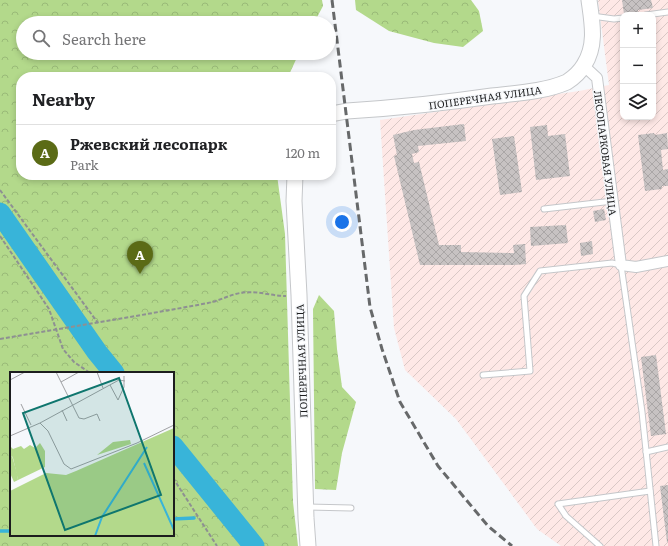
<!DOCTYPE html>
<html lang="en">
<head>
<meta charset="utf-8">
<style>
  body { margin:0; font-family:Literata,serif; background:#f2f2f2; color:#202124 }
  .controls { position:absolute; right:12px; top:12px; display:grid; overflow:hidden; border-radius:8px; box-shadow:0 2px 6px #0003 }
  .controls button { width:36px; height:36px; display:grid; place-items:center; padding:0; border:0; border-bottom:1px solid #e0e0e0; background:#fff; color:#202124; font:20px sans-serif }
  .you { position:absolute; left:342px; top:222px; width:14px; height:14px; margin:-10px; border:3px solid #fff; border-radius:50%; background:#1a73e8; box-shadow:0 0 0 6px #1a73e833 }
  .badge { display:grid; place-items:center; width:26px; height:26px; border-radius:50%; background:#5b6b16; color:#fff; font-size:13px; font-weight:700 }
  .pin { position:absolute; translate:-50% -33px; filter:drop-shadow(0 1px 2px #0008) }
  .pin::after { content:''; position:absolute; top:21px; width:14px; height:12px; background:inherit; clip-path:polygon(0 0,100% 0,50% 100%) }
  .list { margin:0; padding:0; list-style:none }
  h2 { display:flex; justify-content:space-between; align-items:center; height:52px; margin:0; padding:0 16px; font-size:17px }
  h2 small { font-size:13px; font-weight:400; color:#757577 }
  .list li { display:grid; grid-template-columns:26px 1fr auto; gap:12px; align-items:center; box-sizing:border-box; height:56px; padding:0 16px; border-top:1px solid #e0e0e0 }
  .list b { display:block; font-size:15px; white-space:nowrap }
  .list p { margin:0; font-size:13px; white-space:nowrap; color:#757577 }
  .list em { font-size:13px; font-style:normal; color:#757577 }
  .icon { flex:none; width:22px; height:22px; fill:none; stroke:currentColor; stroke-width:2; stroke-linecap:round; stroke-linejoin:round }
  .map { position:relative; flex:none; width:668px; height:546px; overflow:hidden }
  .search { position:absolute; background:#fff; box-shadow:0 2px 6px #0003; left:16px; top:16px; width:320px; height:44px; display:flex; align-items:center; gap:10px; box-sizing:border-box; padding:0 14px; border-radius:22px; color:#757577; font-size:15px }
  .panel { position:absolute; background:#fff; box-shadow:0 2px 6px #0003; left:16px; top:72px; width:320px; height:108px; border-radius:16px }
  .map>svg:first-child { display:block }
  .industrial { fill:url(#industrial-furrows); fill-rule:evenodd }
  .forest { fill:url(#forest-crowns); fill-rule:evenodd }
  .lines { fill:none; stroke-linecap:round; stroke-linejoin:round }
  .stream { stroke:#38b4d9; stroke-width:3.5 }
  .river { stroke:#38b4d9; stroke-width:21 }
  .building { fill:url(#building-cross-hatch) }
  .lane-casing { stroke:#c5c7ca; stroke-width:7 }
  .street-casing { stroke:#c5c7ca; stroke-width:12 }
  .secondary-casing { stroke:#c5c7ca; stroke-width:17 }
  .path { stroke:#8e9092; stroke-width:2; stroke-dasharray:4 2; stroke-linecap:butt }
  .lane { stroke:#fff; stroke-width:5 }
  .street { stroke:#fff; stroke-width:10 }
  .secondary { stroke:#fff; stroke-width:15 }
  .rail { stroke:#67696a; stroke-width:3; stroke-dasharray:8 4; stroke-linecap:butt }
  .labels { text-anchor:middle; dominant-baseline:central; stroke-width:3; stroke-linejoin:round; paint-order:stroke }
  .street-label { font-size:10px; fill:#1c1d1e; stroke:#f6f8fb }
  .inset-river { fill:none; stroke:#38b4d9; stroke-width:2 }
  .inset-road { fill:none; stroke:#9fa0a3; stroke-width:1 }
  .view { fill:#0f766e; fill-opacity:0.15; stroke:#0f766e; stroke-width:2 }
  .inset-edge { fill:none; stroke:#1c1d1e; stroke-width:2 }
</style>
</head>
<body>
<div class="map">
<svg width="668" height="546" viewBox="0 0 668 546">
  <defs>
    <pattern id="industrial-furrows" width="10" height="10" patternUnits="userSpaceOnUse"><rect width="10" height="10" fill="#fee8e6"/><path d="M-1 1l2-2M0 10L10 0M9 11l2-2" fill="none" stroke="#d9c7c5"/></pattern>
    <pattern id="forest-crowns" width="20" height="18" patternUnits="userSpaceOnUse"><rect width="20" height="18" fill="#b3d98b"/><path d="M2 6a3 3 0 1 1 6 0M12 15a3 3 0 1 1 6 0" fill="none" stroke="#99ba78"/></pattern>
    <pattern id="building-cross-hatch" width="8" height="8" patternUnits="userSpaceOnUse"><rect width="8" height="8" fill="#c7c2c2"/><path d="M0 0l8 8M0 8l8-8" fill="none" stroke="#aaa6a6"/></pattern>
  </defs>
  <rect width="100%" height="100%" fill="#f6f8fb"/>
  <path class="industrial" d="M598,0H668V546H561L537,529L456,419L405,370L394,328L380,120L579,91L609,85ZM623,15H653V117H623Z"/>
  <g class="forest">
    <path d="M0,0H322L323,6L314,23H23V53H299L288,77H21V175H277L285,234L293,502L298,546H0ZM11,373H173V535H11Z"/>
    <path d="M355,0H471L479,11L483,31L463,47L434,43L389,31L356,10Z"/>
    <path d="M319,295L334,311L337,349L342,387L356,402L342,453L336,490L315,489L313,309Z"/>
  </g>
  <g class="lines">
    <g class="stream">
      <path d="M173,519L194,518"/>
      <path d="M0,531H11"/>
    </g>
    <g class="river">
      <path d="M0,213L97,352L114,373"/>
      <path d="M173,446L254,546"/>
    </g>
  </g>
  <g class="building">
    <path d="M622,0H651L653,8L638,10V12L624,14Z"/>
    <path d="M464,124L466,141L418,146L419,152L412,154L414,163L419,162L439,245H461V252L514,253L513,245L525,244L526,264L515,265H420L394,156L397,155L393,135L414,130Z"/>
    <path d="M547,125L548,136L565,134L570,176L536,180L530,127Z"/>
    <path d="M654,133L655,135L667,133L668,149L661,150L663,170L668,169V186H662V189L645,191L638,135Z"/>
    <path d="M514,136L522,192L500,195L492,139Z"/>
    <path d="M604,209L606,220L595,222L593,211Z"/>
    <path d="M566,225L568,243L531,246L530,227Z"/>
    <path d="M592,241L593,254L581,256L580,243Z"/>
    <path d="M656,355L666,434L651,436L641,357Z"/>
    <path d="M668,485V542H667L660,486Z"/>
  </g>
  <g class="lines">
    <defs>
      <g id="lane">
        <path d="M646,15L668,12"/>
        <path d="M592,16L614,19L623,18"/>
        <path d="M544,209L613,201"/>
        <path d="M483,375L530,371L524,296L540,271L612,263L621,265L642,412L656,546"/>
        <path d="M646,452L668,447"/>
        <path d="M308,507L351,508"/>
        <path d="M600,546L566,516L558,504L650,491"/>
      </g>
      <path id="street" d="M584,66L597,78L621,265L636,267L668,261"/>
      <g id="secondary">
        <path d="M331,114L347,111C395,108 444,103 492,96C517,93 544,92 567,82C573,78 580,72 584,65C597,45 592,22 589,0"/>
        <path d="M295,175L294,201L299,295L306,518L308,546"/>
      </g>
    </defs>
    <use href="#lane" class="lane-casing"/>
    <use href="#street" class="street-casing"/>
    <use href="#secondary" class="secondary-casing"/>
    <g class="path">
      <path d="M0,190L98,323"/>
      <path d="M0,236L49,309L63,349L74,362L90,373"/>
      <path d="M0,339C69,327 139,316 208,303C219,301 229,295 240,293C256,290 271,296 286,296"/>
      <path d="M173,478L217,546"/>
    </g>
    <use href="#lane" class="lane"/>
    <use href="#street" class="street"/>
    <use href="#secondary" class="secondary"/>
    <path class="rail" d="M332,0L370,307L382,349L400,402L438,466L488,526L512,546"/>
  </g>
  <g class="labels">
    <g class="street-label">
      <text transform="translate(485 97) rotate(-8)">ПОПЕРЕЧНАЯ УЛИЦА</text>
      <text transform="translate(606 153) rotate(83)">ЛЕСОПАРКОВАЯ УЛИЦА</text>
      <text transform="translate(301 361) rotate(-92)">ПОПЕРЕЧНАЯ УЛИЦА</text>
    </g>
  </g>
  <g transform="translate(10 372)">
    <rect width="164" height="164" fill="#f6f8fb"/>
    <path d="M2,84L7,101L8,108L4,110L0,101V85Z" fill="#b3d98b"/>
    <path d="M164,56V164H0V119L36,101L56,103L66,99ZM120,68L121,72L87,83L103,70ZM30,71L35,79V95L8,108L3,86L2,84L0,85V74L3,77L11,74L14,77L20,73L25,76Z" fill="#b3d98b"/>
    <path class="inset-river" d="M134,91L164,158M85,164L92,145L137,75"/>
    <path class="inset-road" d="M46,0L69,46L74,47L87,42L90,49M87,0L93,16M0,8L15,0M51,10L69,0M100,13L108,28M108,28L114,15V4M11,32L21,53M52,38L57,49M30,51L38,59L54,92L61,97L127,71L164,53M0,64L30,51L109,8L115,9"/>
    <path class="view" d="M109,6L151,123L55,158L13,41Z"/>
    <rect width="164" height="164" class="inset-edge"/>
  </g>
</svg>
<div class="controls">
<button>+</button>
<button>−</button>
<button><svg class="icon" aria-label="layers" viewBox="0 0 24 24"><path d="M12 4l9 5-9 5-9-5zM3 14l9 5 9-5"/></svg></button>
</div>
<div class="you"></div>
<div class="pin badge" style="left:140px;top:274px">A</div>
<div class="search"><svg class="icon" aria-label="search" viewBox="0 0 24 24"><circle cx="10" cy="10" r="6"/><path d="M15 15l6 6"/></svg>Search here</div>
<section class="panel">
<h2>Nearby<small></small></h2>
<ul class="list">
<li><span class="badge">A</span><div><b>Ржевский лесопарк</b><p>Park</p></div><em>120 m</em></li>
</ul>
</section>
</div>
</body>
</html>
